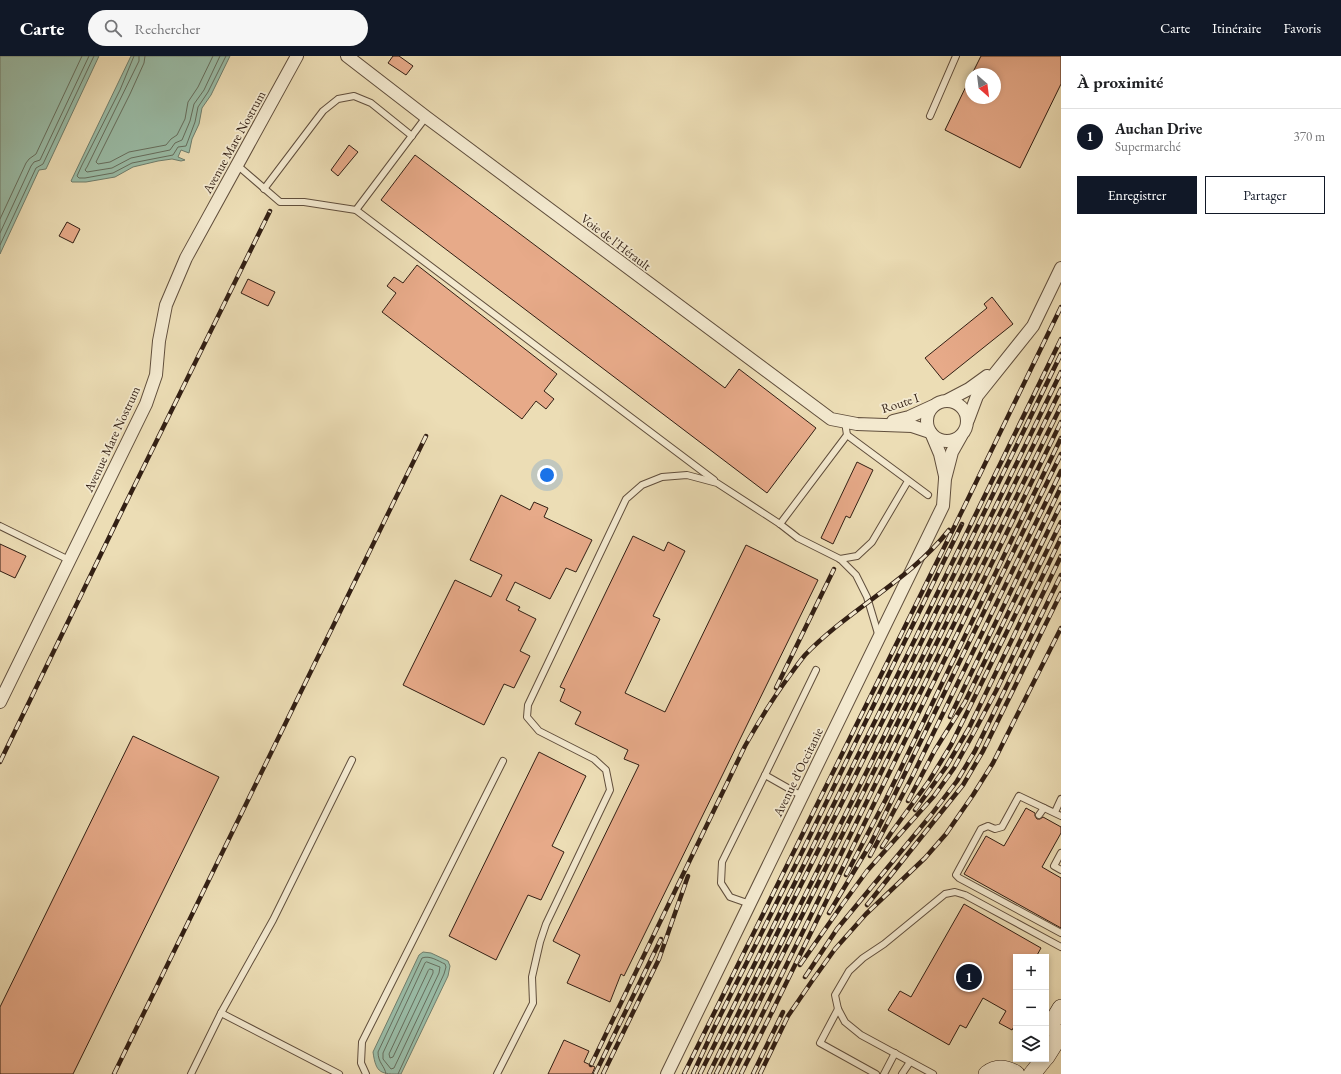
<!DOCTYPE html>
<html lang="fr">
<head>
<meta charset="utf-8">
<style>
  body { margin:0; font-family:"EB Garamond",serif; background:#f6f6f6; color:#202124 }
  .controls { position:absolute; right:12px; bottom:12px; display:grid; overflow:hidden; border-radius:0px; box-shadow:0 2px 6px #0003 }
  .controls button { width:36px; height:36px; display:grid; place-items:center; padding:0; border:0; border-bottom:1px solid #e0e0e0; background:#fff; color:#202124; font:20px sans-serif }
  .compass { position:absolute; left:965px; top:12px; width:36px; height:36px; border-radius:50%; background:#fff; box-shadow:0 2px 6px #0003; rotate:152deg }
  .you { position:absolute; left:547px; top:419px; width:14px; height:14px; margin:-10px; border:3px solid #fff; border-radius:50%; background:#1a73e8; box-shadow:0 0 0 6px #1a73e833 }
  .badge { display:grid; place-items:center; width:26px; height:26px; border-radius:50%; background:#111827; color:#fff; font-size:13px; font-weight:700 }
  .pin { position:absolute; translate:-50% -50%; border:2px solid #fff; box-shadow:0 1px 4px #0006 }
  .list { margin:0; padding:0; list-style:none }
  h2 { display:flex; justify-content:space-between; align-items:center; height:52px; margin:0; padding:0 16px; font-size:17px }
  h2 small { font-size:13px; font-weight:400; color:#757577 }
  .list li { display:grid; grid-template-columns:26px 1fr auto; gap:12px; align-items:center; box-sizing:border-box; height:56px; padding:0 16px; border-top:1px solid #e0e0e0 }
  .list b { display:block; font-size:15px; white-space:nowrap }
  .list p { margin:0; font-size:13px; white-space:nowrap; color:#757577 }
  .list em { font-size:13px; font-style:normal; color:#757577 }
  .actions { display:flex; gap:8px; padding:12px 16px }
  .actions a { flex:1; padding:9px 0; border:1px solid #111827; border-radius:0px; text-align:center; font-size:14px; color:#111827 }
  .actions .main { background:#111827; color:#fff }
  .icon { flex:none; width:22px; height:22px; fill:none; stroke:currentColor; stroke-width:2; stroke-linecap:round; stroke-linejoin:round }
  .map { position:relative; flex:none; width:1061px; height:1018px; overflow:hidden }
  header { display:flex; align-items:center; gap:24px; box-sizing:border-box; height:56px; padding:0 20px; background:#111827; color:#fff }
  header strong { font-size:19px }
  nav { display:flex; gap:22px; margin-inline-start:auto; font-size:14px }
  .search { width:280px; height:36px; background:#f6f6f6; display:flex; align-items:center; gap:10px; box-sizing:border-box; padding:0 14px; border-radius:22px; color:#757577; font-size:15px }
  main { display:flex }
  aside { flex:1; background:#fff }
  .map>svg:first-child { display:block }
  .water { fill:#9abda8; stroke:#707e6d }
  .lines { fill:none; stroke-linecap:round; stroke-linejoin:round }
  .shore { stroke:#666e5e; stroke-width:1 }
  .building { fill:#e7aa89; stroke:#321f14 }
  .service-casing { stroke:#604e3c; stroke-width:8 }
  .minor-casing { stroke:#604e3c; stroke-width:14 }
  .secondary-casing { stroke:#321f14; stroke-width:18 }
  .service { stroke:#f3e9cf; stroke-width:6 }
  .minor { stroke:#f3e9cf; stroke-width:12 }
  .secondary { stroke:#f3e9cf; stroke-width:17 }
  .rail-casing { stroke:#321f14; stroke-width:4.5 }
  .rail { stroke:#f3e9cf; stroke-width:3; stroke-dasharray:9; stroke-linecap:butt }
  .labels { text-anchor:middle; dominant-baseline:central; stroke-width:3.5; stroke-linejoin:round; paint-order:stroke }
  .street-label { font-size:13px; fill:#321f14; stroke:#f3e9cf }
</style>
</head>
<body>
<header>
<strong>Carte</strong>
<div class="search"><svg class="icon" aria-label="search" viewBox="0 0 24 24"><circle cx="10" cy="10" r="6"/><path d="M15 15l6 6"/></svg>Rechercher</div>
<nav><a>Carte</a><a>Itinéraire</a><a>Favoris</a></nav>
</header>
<main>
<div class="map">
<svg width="1061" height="1018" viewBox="0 0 1061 1018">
  <rect width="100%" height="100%" fill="#ecddb5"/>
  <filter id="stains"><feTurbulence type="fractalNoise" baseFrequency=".005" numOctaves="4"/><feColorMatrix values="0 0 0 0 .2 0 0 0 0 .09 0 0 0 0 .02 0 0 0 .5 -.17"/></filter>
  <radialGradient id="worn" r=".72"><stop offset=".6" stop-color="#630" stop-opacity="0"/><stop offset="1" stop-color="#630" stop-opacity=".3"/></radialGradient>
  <g class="water">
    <path d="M0,0H99L46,113L39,114L0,198Z"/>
    <path d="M131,0H230L211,39L202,52L199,68L192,83L189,97L181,94L178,101L185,104L181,105L172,103L158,105L133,111L115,121L86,126H72L71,125Z"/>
    <path d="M423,896L431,897L448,905L450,910L448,920L401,1018C381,1018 376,1018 373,996L419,899Z"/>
  </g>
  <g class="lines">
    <g class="shore">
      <path d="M134,0L120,34L82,109L77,120L79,122H85L113,117L132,107L173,99L178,91L186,90L195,66L198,51L208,36L226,0"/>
      <path d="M139,0V5L87,111L85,114L87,116L112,112L131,102L170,94L175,87L182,84L190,65L194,48L204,34L220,0"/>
      <path d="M145,0L144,7L130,38L96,106L98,108L110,106L129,96L166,89L171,83L177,79L185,63L188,46L198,31L213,0"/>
      <path d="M0,163L26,107L29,103L36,98L82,0"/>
      <path d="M0,177L31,110L34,106L40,104L89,0"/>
      <path d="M0,189L36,112L43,108L94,0"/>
      <path d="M427,906L440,911L439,917L394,1012L391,1013L383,1003V997L425,907Z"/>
      <path d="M430,913L433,914V917L393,1001L390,1002L389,998L428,915Z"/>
      <path d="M386,1018C385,1010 378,1007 378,996L422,902C430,899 438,905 445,908L446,911L444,918L398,1018"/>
    </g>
  </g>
  <g class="building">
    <path d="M393,0H399L413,10L406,19L388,7Z"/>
    <path d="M981,0H1061V28L1020,112L945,74L971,20V42H995V18H972Z"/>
    <path d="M349,89L358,96L338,120L331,114Z"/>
    <path d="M415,99L725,332L739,313L816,372L767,437L381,144Z"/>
    <path d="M67,166L80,173L73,187L59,180Z"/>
    <path d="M417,209L557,318L544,335L554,343L546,353L536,345L522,363L382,256L396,237L387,230L394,221L403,227Z"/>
    <path d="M248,223L275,236L268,250L241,237Z"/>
    <path d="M992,241L1013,268L943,324L925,302L987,252L984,248Z"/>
    <path d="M857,406L873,414L850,462L846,460L833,488L821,482Z"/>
    <path d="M501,439L530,454L534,446L548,452L544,461L592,484L576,516L566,512L550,543L515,526L506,544L520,551L518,554L536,563L520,595L530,600L514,632L504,628L484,669L403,629L455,524L491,541L502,519L470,504Z"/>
    <path d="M633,480L664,495L668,486L685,495L653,560L660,563L625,637L665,656L746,489L818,524L624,920L621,918L610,946L567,927L580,899L553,885L639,709L624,703L628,694L575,668L581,656L560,645L565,633L560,631Z"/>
    <path d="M0,488L26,500L15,522L0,515Z"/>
    <path d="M133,680L219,721L73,1018H0V951Z"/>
    <path d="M539,696L586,720L552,790L564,796L541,844L528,839L496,904L449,880Z"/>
    <path d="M1026,752L1035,757V760L1037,763H1040L1043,761L1061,771V777L1042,811L1061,822V872L964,818L986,780L1004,790Z"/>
    <path d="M964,848L1041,892L1036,901H1016V967L1012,974L999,967L1006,955L983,942L966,972L960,969L949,989L888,954L900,935L911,941Z"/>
    <path d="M564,984L589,995L584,1006L595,1011L592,1018H548Z"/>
  </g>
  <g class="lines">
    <defs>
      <g id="service">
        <path d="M930,60L956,0"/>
        <path d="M237,109L280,146H304L356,154L714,424"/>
        <path d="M264,133L323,55L338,43L354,40L371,47L412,80"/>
        <path d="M356,154L426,61"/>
        <path d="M845,366L847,379L928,439"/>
        <path d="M780,468L847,379"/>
        <path d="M0,470L69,504"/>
        <path d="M840,503L857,500L872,486L908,425"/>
        <path d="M765,719L802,740"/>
        <path d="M1055,756L1061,743"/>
        <path d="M1039,759L1044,752"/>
        <path d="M1061,760L1019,740L1002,771L995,773L988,770L981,773L956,819L959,822L1061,877"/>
        <path d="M1061,797L1054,810L1061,814"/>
        <path d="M750,848L730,841L721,827L722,806L765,719L816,614"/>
        <path d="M838,953L820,987L876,1018"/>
        <path d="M221,957L339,1018"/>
        <path d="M191,1018L221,957L273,864L352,704"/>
        <path d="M366,1018L361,1007L362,986L503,705"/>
        <path d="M497,1018L533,947L532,921L540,886L546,868L610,734L606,714L594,703L539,675L527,661L528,649L626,443L642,429L662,421L687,419L717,427L780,468L798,482L840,503L856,519L867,541L879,581"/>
        <path d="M884,1018L895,997"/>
        <path d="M902,1018L910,1006"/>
        <path d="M933,1018L861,979L845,966L838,953L835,939L849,915L863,902L884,888L945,838L955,836L965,839L1061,891"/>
      </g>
      <g id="minor">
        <path d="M347,0L426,61L831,363L857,368L912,370L930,376"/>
        <path d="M948,344L969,333L987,320"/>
        <circle cx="947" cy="365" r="20"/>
        <path d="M968,364L977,340L1033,270L1061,212"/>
        <path d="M893,365L909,361L933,350"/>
        <path d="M932,379L940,398L945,420"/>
        <path d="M0,646L146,348L156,319L159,285L166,249L186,202L297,0"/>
        <path d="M667,1018L943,450L945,423L952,396L961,380"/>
      </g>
      <g id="secondary">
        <path d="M1046,972L1055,962L1061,952"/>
        <path d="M1046,1001L1061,977"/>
        <path d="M987,1018C996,1011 1006,1012 1016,1018"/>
        <path d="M1032,1018L1044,1003"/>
      </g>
    </defs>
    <use href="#service" class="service-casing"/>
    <use href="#minor" class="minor-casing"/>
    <use href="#secondary" class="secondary-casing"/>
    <use href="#service" class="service"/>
    <use href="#minor" class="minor"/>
    <use href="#secondary" class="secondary"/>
    <defs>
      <g id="rail">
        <path d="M776,632L834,513"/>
        <path d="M950,661L1061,431"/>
        <path d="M0,706L117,465L270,155"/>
        <path d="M908,745L935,694L965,646L1061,448"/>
        <path d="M915,754L946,711L969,672L1061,482"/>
        <path d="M882,791L891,777L929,725L951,689L1061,466"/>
        <path d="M870,800L912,721L1061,415"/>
        <path d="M846,819L886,743L1061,382"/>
        <path d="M867,849L963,729L983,695L1061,537"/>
        <path d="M829,857L871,787L1061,398"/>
        <path d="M800,909L842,849L867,815L934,740L954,712L973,678L996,635L1061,500"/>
        <path d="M805,921L837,873L931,759L957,725L975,695L1061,519"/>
        <path d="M772,956L1061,366"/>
        <path d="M591,1009L745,690C759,665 773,642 790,619C795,612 800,605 805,599C849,553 909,525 949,474"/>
        <path d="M114,1018L426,380"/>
        <path d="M595,1018L661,883"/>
        <path d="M603,1018L659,903L688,820"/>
        <path d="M684,1018L966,447L1061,251"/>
        <path d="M693,1018L715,970L805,790L962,468"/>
        <path d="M700,1018L882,651L1061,283"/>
        <path d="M709,1018L788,855L898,634L1061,298"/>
        <path d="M716,1018L869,711L1061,316"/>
        <path d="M725,1018L764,936L874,715L1061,333"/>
        <path d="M733,1018L1061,350"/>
        <path d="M741,1018L774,952"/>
        <path d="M753,1018L783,956"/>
        <path d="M760,1018L788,960L812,925L835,893L866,858L925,802L946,778L973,739L993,707L1061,572"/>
      </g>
    </defs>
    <use href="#rail" class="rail-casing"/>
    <use href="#rail" class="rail"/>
  </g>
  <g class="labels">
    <g class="street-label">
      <text transform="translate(234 86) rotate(-61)">Avenue Mare Nostrum</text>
      <text transform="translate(616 186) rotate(37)">Voie de l'Hérault</text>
      <text transform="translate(900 347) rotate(-18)">Route I</text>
      <text transform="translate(112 383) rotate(-65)">Avenue Mare Nostrum</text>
      <text transform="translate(798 716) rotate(-64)">Avenue d'Occitanie</text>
    </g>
  </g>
  <rect width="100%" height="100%" filter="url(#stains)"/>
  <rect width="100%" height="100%" fill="url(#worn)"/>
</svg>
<div class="controls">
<button>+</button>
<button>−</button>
<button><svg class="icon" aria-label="layers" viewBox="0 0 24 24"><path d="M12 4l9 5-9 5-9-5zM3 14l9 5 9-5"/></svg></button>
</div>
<svg class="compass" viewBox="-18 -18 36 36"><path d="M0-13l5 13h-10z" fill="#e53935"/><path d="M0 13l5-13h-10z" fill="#757577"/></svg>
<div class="you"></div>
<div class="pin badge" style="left:969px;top:921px">1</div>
</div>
<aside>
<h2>À proximité<small></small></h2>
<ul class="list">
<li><span class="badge">1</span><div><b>Auchan Drive</b><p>Supermarché</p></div><em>370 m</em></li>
</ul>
<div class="actions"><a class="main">Enregistrer</a><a>Partager</a></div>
</aside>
</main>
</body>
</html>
